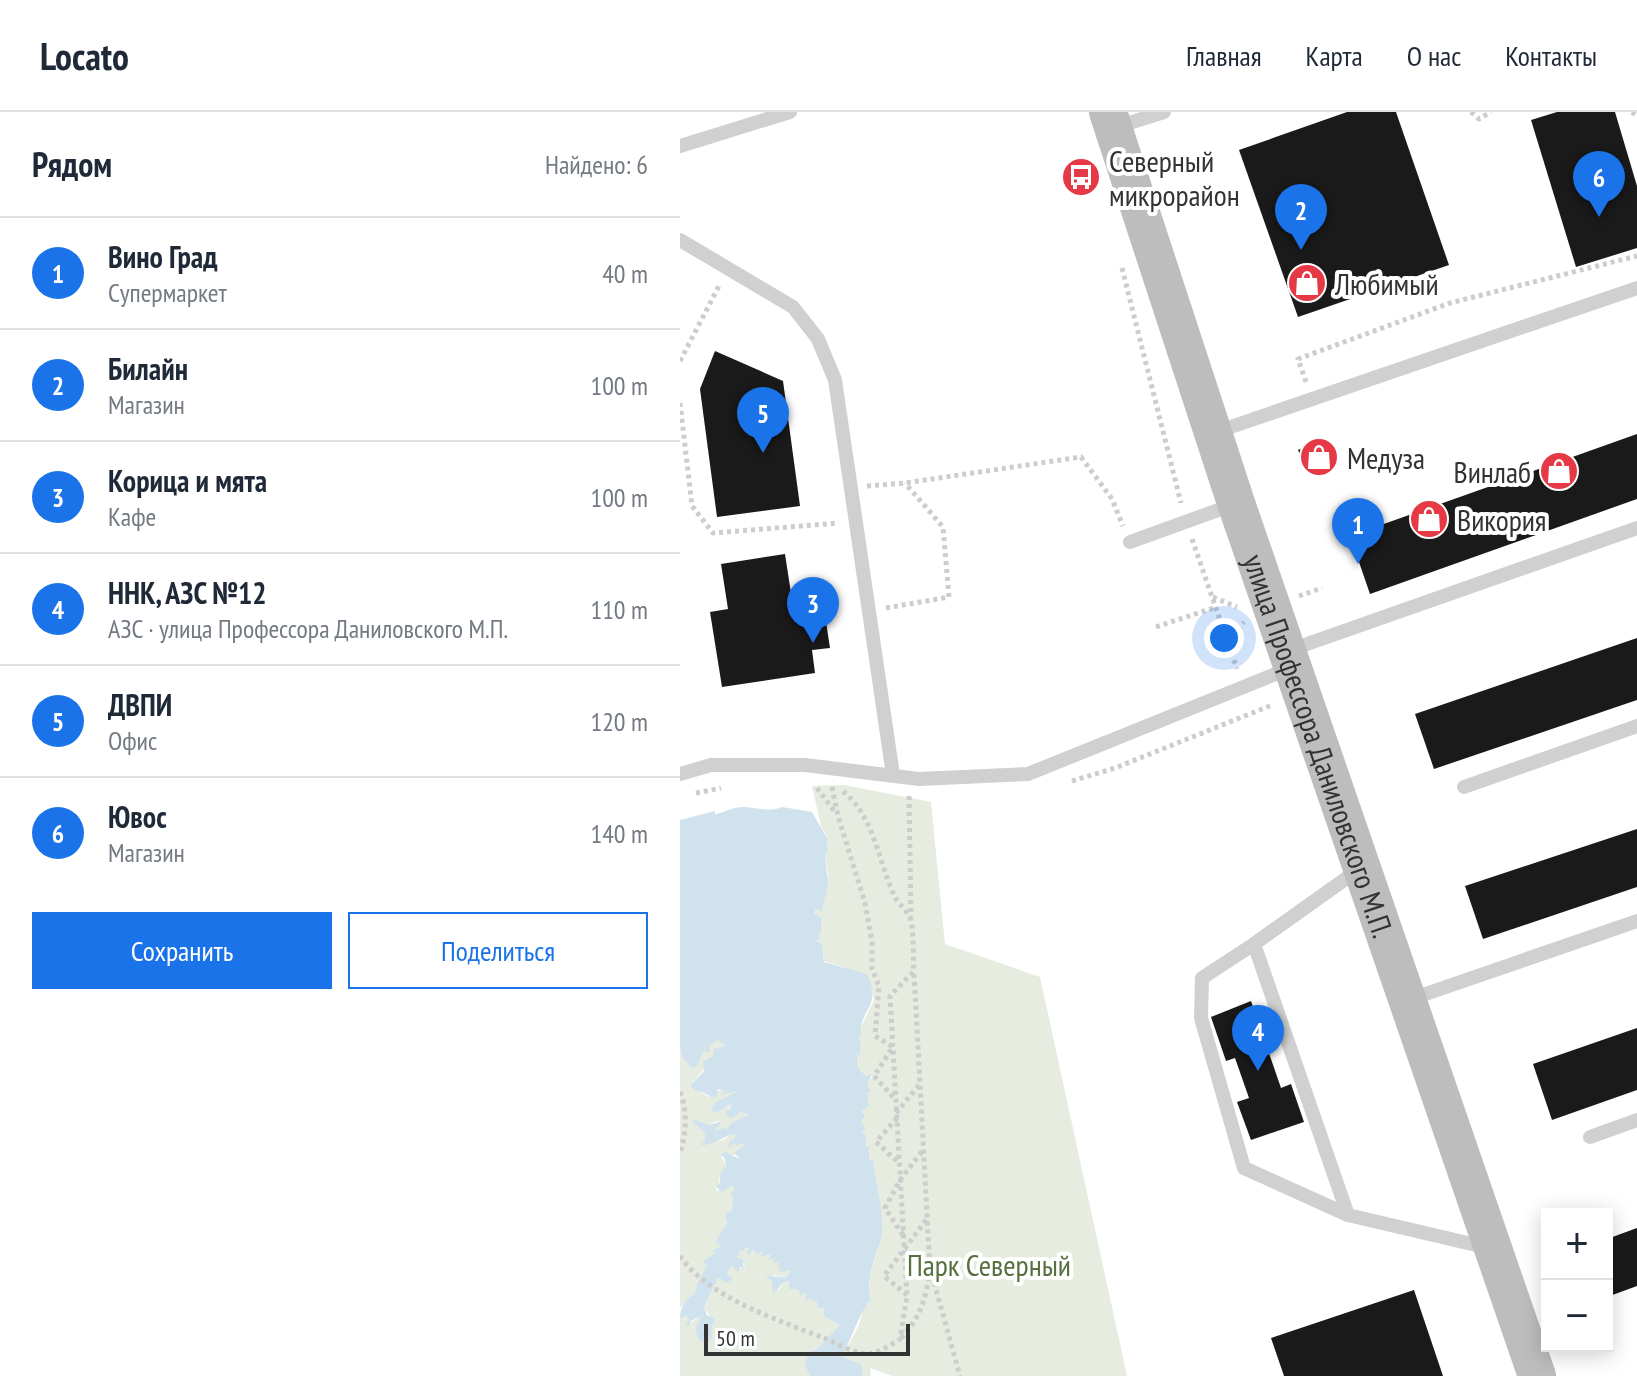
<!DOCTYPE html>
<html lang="ru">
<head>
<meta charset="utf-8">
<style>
  body { margin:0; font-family:"PT Sans Narrow",sans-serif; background:#f2f2f3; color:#1f2937 }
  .controls { position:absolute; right:24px; bottom:24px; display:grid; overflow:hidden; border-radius:0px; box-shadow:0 4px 20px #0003 }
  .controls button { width:72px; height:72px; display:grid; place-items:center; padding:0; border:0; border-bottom:2px solid #e0e1e3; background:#fff; color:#1f2937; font:40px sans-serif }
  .scale { position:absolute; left:24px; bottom:20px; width:206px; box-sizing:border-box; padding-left:8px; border:4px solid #333; border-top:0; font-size:22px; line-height:28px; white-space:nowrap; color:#333; -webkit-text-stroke:6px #fff; paint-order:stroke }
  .you { position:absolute; left:544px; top:526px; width:28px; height:28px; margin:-20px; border:6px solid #fff; border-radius:50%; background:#1a73e8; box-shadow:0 0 0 12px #1a73e833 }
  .badge { display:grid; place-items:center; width:52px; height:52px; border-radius:50%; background:#1a73e8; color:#fff; font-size:26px; font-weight:700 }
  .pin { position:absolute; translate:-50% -66px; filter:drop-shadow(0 2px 4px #0008) }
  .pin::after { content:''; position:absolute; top:42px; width:28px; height:24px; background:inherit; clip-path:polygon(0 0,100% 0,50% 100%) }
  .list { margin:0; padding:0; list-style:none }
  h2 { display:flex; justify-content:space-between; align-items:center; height:104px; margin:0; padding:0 32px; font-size:34px }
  h2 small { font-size:26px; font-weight:400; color:#747a83 }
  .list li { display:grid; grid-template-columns:52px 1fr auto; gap:24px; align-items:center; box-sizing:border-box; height:112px; padding:0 32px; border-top:2px solid #e0e1e3 }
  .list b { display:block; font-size:30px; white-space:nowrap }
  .list p { margin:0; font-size:26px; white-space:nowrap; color:#747a83 }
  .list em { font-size:26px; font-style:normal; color:#747a83 }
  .actions { display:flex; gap:16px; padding:24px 32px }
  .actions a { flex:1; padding:18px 0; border:2px solid #1a73e8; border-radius:0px; text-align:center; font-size:28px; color:#1a73e8 }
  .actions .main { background:#1a73e8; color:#fff }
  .map { position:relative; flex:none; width:957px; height:1264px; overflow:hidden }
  header { display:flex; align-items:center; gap:48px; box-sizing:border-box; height:112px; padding:0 40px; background:#fff; border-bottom:2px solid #e0e1e3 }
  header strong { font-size:38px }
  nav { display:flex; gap:44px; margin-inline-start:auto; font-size:28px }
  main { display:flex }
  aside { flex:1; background:#fff }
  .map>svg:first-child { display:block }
  .green { fill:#e6ecdf }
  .water { fill:#cfe2ee }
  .building { fill:#1a1a1a }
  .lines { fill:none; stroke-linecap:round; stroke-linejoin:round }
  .path { stroke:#cdcdcd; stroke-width:5; stroke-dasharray:4 4; stroke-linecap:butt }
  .lane { stroke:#d0d0d0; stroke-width:14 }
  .secondary { stroke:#bdbdbd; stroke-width:38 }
  .labels { text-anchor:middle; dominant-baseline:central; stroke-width:8; stroke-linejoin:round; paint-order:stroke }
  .poi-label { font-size:30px; fill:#333; stroke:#fff; text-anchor:start }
  .street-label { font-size:30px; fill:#333; stroke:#fff }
  .park-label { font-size:30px; fill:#56703f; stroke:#fff }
</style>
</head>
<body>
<header>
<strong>Locato</strong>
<nav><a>Главная</a><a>Карта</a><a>О нас</a><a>Контакты</a></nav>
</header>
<main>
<aside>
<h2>Рядом<small>Найдено: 6</small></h2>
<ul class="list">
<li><span class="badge">1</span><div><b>Вино Град</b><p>Супермаркет</p></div><em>40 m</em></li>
<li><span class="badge">2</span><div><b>Билайн</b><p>Магазин</p></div><em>100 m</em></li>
<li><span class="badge">3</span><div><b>Корица и мята</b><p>Кафе</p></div><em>100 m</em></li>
<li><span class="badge">4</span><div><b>ННК, АЗС №12</b><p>АЗС · улица Профессора Даниловского М.П.</p></div><em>110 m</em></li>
<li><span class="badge">5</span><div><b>ДВПИ</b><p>Офис</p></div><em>120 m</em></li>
<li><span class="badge">6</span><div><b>Ювос</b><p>Магазин</p></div><em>140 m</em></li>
</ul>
<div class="actions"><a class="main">Сохранить</a><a>Поделиться</a></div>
</aside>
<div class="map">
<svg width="957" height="1264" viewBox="0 0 957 1264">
  <rect width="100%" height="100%" fill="#fff"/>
  <g class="green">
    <path d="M164,673L251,690L265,832L360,865L447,1264H212L190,1256L191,1264H183L181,1252L162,1245L178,1215L185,1193L189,1191C186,1171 195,1148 200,1129C202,1122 200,1111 200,1104C200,1076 186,1051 186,1023L182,1020L180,999L187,989L186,975L192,965L191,962L186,964L177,955V941L180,942L181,930L177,923L194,888L187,863L144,849L142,832L135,827L136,796L143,794L148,761L145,744L148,738L147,725L141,714L132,674Z"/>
    <path d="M39,927L46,934L34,944L10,974L29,985L42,977L46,980L45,982L59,979L44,987L39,1000L51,991L47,1000L50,1007L59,1002V999L70,1003L51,1011L47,1019L35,1020L41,1010L37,1009L29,1013L16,1008L25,1020V1028L21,1032L43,1028L51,1022H56L53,1030L67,1031L56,1040L60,1047L56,1043H41L46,1054L39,1066L40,1072L35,1075L38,1079L54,1072L52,1098L44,1117L40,1135L27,1153L17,1172L15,1181L0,1196V934L2,944L18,948L24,937Z"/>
    <path d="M64,1134L75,1139L76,1142L84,1139L81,1145L89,1141L96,1146L95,1150L99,1149V1155L110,1157L107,1165L93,1163L94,1175L99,1178L104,1170L109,1169L144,1195V1204L161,1213L139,1235L133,1237L125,1254L130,1264H0V1207L6,1204L9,1207L6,1214L22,1203L17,1213L19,1228L31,1220V1206L24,1195L38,1164L50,1166L46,1162L50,1152L56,1158L65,1156L63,1149L54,1145L59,1139H64Z"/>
  </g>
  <path class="water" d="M102,695L132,700L147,726L148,738L145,744L148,770L142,800L136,797L135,801L141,806V822L137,824L141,827L136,828L142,832L144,850L187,862C203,896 178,898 181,923L178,924L181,930L180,943L177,942V955L186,964L192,962L187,974L191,979L187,981L189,994L181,999L185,1004L181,1009L185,1016L182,1020L186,1023V1034L189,1035V1048H193C195,1069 207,1109 200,1130C196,1143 184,1174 191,1188C182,1195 169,1232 162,1245L181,1252L183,1264H130L125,1254L129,1240L139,1235L160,1213L144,1204V1196H138L137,1190L129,1186L126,1190V1181L121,1183L117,1177H109V1169L104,1170L93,1182L92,1169L85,1164L107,1165L110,1158L100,1160L98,1150L93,1151L95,1146L87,1149L91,1144L89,1142L81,1145L83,1139L76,1143L75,1139L72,1138L69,1143L66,1140L70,1137L65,1135L64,1139H59V1144L54,1145L66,1148L63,1150L64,1159L61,1155L58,1160L51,1153L47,1162L53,1167L46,1171L38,1165L24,1195L27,1203L35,1207L31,1215L32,1225L27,1232L19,1228L15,1217L21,1204L11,1209L9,1214L5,1215L9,1207L6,1204L0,1207C0,1194 5,1189 15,1181L17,1172L27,1153L23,1149L37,1140L32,1139L40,1135L39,1131H35L47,1111L45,1102L52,1098L53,1083L50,1081L54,1078L53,1073L42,1080L35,1074L40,1072V1062L46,1054L44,1045L40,1043L45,1040L60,1047L55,1040L67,1031L56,1033L53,1030L51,1035L47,1036L50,1029L55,1026V1022C43,1023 35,1034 20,1033L25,1028V1021L12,1009L16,1008L29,1013L42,1009L35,1019L46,1015V1019L51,1011L69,1003L59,999V1002L50,1007L45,1000L50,996L51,991L39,1000L31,999L35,991L58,979L41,983L45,979L38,977L37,985C28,986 25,979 16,979L10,974L24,959L23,950L33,944L34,937L46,934L38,928L29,934L30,939L27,941L24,938L16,955L11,956L2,944L0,934V708L35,699V702C42,701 47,698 55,696C70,692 86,702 102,695Z"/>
  <g class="building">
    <path d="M667,0H716L769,153L618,205L559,38Z"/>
    <path d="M877,0H935L957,74V136L896,155L851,8Z"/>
    <path d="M35,239L103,269L120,394L37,405L20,277Z"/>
    <path d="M957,322V387L690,482L670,424Z"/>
    <path d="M638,329L647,350L627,358L618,338Z"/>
    <path d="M105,442L111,481L141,477L150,536L132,538L135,561L42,575L30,500L48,497L41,452Z"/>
    <path d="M957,526V588L754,657L735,602Z"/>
    <path d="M957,717V775L803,827L785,774Z"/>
    <path d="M571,889L601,976L611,972L624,1010L571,1028L557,990L569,986L555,946L546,949L531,905Z"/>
    <path d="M957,916V978L872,1008L853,952Z"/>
    <path d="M957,1116V1174L927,1185V1127Z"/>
    <path d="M734,1178L763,1264H604L591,1226Z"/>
  </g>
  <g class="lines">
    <g class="path">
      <path d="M791,0L799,7L811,0"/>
      <path d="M952,0L957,4"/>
      <path d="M442,156L501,391"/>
      <path d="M0,249L40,172"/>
      <path d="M626,270L618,247L770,191L957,144"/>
      <path d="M0,291L12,394L33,421L159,411"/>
      <path d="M187,374L225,371L401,345L432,387L443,414"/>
      <path d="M512,427L557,557"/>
      <path d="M619,484L642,476"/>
      <path d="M533,485L557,495"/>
      <path d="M206,496L269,485L263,415L225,371"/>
      <path d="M476,515L536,495"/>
      <path d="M549,531L564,510"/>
      <path d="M392,669L435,656L592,593"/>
      <path d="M152,675L158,704L185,791L192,830V857L199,874L195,924L213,935L194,964L215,987"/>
      <path d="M137,676L155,700"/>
      <path d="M16,681L41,676"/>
      <path d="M229,684L231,805"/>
      <path d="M0,980C8,1001 6,1021 0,1042"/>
      <path d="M216,1001L240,972"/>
      <path d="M217,1006L196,1030L219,1051"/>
      <path d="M223,1123L205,1096L220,1068L243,1038"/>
      <path d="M0,1144C27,1185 100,1209 144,1226C156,1231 173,1241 186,1242C197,1242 211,1233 220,1227L227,1184L210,884L234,859C233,843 234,825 231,809C229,799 218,793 214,783C198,749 194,702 161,678"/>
      <path d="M252,1163L280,1264"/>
      <path d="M227,1183L204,1164L247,1107"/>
      <path d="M221,1226C241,1205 246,1186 250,1158L234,860"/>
    </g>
    <g class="lane">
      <path d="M433,16L484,0"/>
      <path d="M0,34L110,0"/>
      <path d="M0,128L113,195L138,227L155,268L213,663"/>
      <path d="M533,321L957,176"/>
      <path d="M450,430L555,392"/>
      <path d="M610,538L957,416"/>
      <path d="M0,662L31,653H125L239,667L348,662L613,555"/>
      <path d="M784,675L957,614"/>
      <path d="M678,758L574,832L668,1103L809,1136"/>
      <path d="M574,832L522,866L521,906L564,1056L668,1103"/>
      <path d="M731,887L957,809"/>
      <path d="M910,1025L957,1008"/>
    </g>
    <path class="secondary" id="s1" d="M428,0L556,391L857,1264"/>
  </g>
  <defs>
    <symbol id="bus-disc" viewBox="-11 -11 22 22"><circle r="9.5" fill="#e63946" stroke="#fff"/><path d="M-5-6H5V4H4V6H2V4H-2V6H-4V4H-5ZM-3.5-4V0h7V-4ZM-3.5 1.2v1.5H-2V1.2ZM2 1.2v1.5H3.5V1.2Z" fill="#fff"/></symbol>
    <symbol id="shop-disc" viewBox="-11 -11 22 22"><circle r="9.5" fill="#e63946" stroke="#fff"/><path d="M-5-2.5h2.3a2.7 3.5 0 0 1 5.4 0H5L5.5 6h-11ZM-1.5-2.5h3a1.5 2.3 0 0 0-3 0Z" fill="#fff"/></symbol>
  </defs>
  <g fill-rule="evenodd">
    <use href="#bus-disc" x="379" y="43" width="44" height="44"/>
    <use href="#shop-disc" x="605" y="149" width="44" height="44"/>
    <use href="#shop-disc" x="617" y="323" width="44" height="44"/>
    <use href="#shop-disc" x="857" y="337" width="44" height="44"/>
    <use href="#shop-disc" x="727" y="385" width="44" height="44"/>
  </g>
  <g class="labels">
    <g class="poi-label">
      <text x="429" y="48">Северный<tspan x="429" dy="34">микрорайон</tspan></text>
      <text x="655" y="171">Любимый</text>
      <text x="667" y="345">Медуза</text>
      <text x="851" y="359" text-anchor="end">Винлаб</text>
      <text x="777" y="407">Викория</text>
    </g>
    <g class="street-label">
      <text stroke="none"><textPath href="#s1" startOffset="668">улица Профессора Даниловского М.П.</textPath></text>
    </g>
    <g class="park-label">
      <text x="309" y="1152">Парк Северный</text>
    </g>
  </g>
</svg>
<div class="controls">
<button>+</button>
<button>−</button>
</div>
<div class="scale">50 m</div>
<div class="you"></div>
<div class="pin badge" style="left:678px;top:452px">1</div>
<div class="pin badge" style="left:621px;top:138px">2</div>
<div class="pin badge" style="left:133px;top:531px">3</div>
<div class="pin badge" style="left:578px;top:959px">4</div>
<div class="pin badge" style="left:83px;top:341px">5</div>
<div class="pin badge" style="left:919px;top:105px">6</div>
</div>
</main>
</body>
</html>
